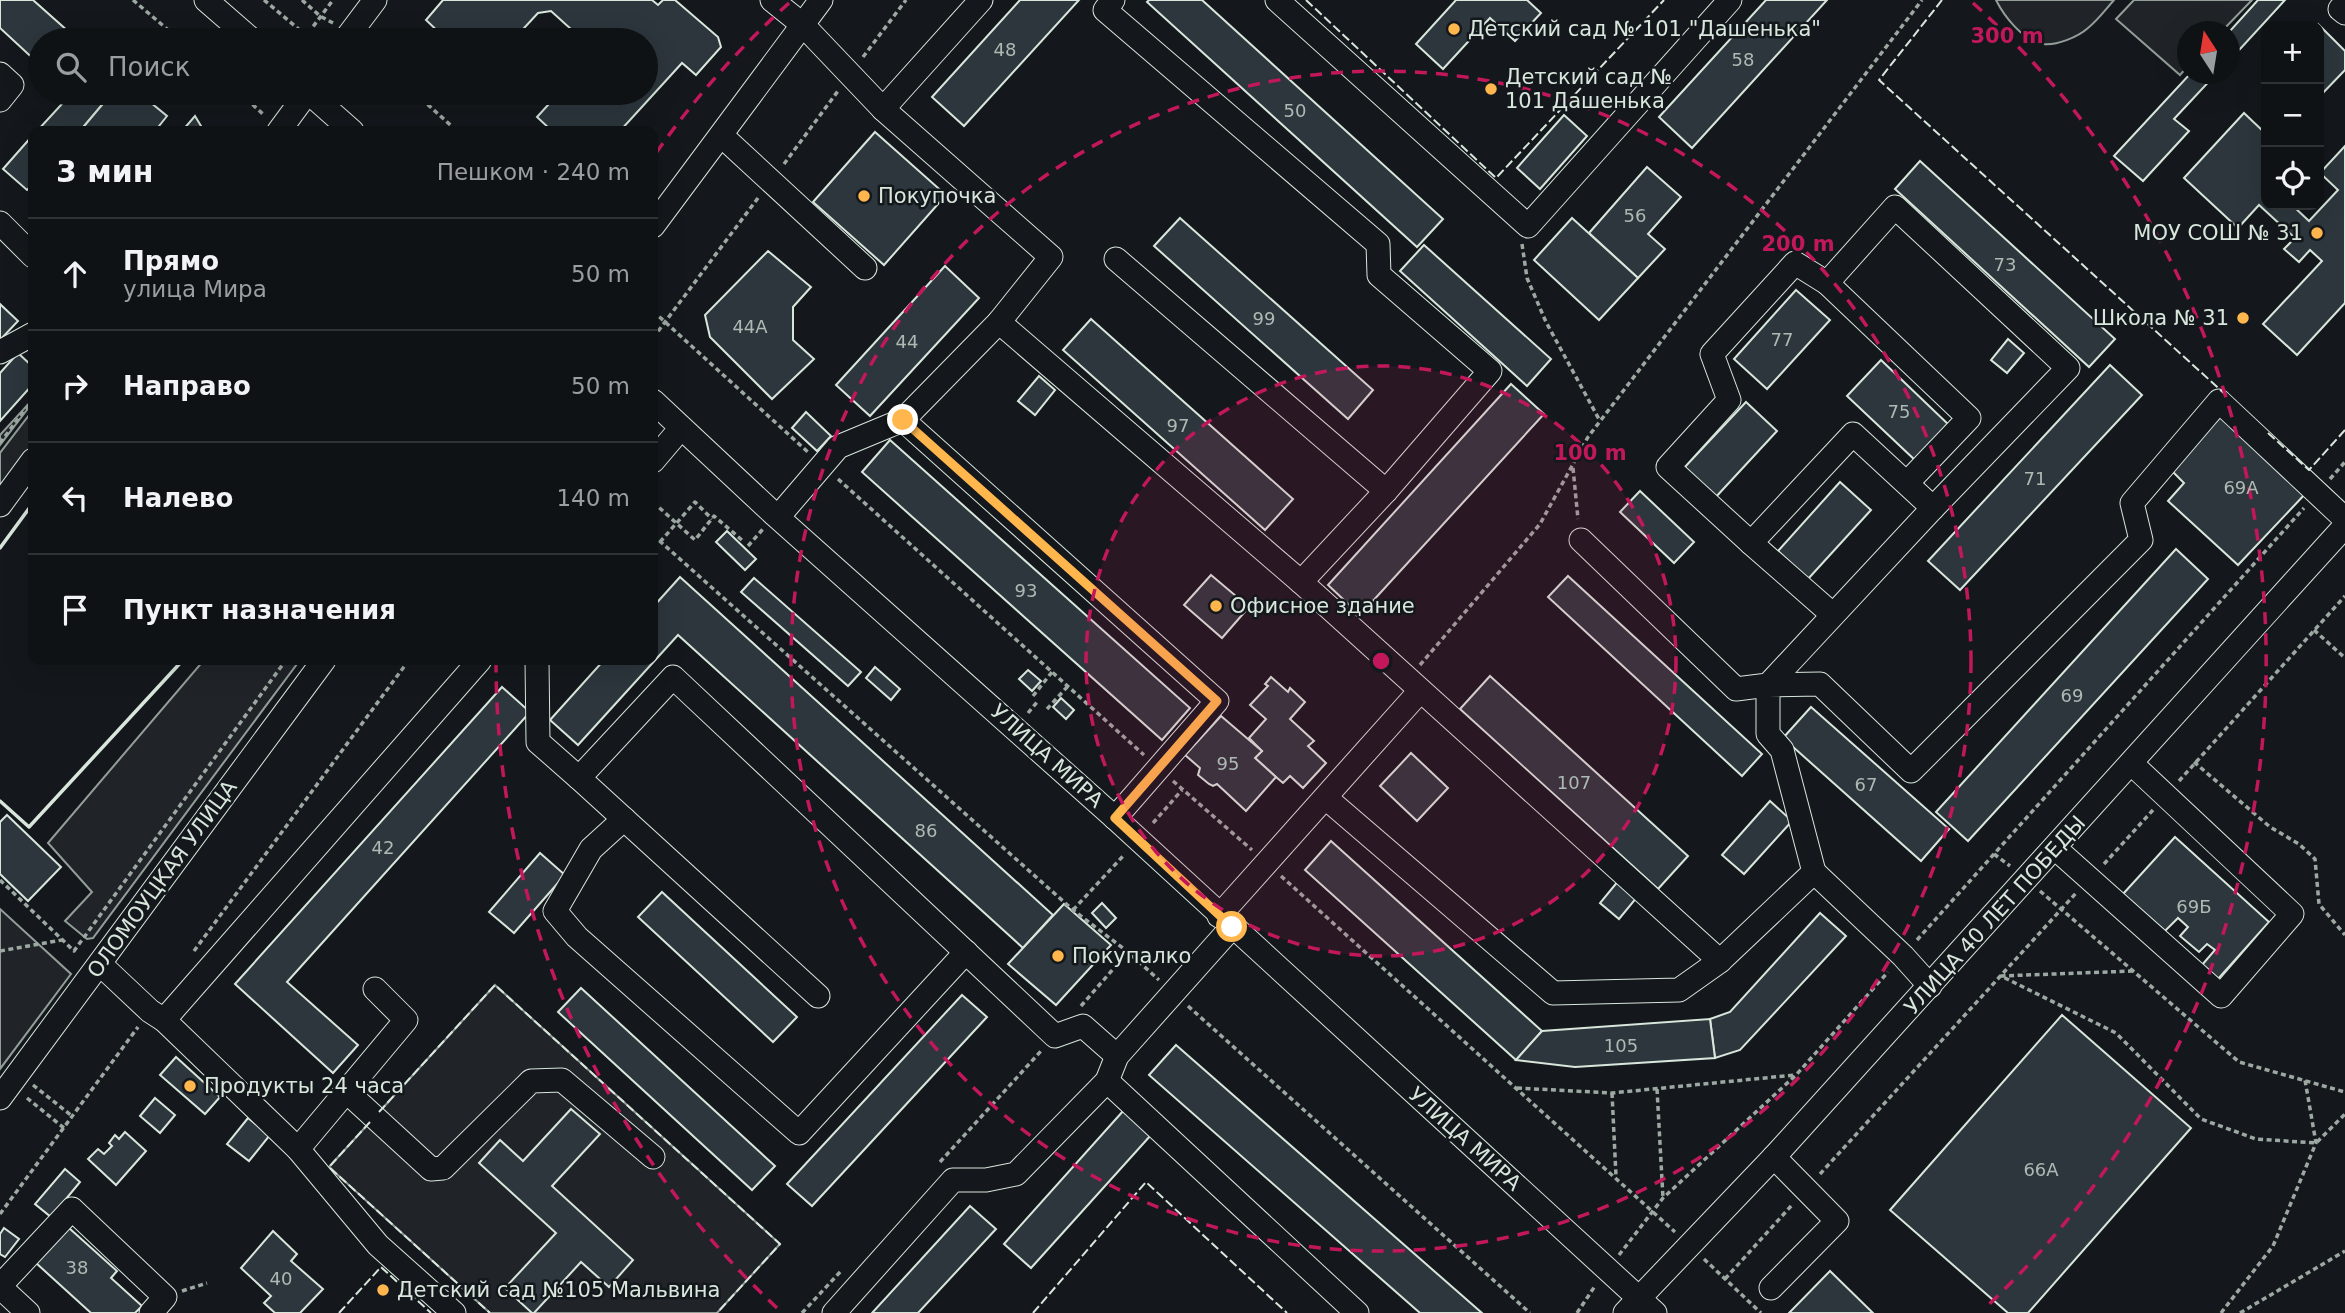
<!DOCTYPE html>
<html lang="ru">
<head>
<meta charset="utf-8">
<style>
  body { margin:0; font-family:"DejaVu Sans",sans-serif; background:#181b1e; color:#f1f3f6 }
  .controls { position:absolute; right:21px; top:21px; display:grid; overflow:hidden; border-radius:14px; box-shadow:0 7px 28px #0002 }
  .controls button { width:63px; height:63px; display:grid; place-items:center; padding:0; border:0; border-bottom:2px solid #2f3234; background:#0f1215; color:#f1f3f6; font:35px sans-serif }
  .compass { position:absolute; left:2177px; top:21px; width:63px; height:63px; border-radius:50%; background:#0f1215; box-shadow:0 7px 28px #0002; rotate:348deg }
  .stop { position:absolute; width:21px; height:21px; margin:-16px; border:5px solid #ffb74d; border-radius:50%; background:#fff }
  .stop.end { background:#ffb74d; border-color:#fff; box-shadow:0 2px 7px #0008 }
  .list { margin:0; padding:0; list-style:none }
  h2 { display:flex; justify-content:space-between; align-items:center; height:91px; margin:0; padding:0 28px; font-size:30px }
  h2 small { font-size:23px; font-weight:400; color:#9b9ea0 }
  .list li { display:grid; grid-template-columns:46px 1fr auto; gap:21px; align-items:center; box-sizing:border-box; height:112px; padding:0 28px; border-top:2px solid #2f3234 }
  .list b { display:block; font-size:26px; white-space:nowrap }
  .list p { margin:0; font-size:23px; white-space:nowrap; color:#9b9ea0 }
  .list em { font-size:23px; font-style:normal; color:#9b9ea0 }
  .icon { flex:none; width:38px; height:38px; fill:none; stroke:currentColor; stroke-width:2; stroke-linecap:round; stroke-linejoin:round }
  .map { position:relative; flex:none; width:2345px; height:1313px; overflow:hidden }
  .search { position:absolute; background:#0f1215; box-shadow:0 7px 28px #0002; left:28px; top:28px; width:630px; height:77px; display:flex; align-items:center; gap:18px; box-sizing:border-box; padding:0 24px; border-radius:38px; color:#9b9ea0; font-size:26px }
  .panel { position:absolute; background:#0f1215; box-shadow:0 7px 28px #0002; left:28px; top:126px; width:630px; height:539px; border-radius:14px }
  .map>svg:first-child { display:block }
  .green { fill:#202428; stroke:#939e99; stroke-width:2 }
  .building { fill:#2c363c; stroke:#d8e6dc; stroke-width:2 }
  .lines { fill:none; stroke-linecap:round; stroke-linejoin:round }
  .minor-casing { stroke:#d8e6dc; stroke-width:25 }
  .path { stroke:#9da8a2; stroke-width:3.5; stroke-dasharray:5 3.5; stroke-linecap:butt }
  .minor { stroke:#14181c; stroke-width:23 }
  .fence { stroke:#d8e6dc; stroke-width:2; stroke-dasharray:9 3.5; stroke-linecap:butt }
  .wall { stroke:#d8e6dc; stroke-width:3.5 }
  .route { stroke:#ffb74d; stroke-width:9 }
  .ring { fill:none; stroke:#c2185b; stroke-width:3.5; stroke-dasharray:12 9 }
  .poi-dot { fill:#ffb74d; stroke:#14181c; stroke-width:2.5 }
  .labels { text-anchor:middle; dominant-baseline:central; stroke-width:5; stroke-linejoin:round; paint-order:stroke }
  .number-label { font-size:18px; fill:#adbab4 }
  .poi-label { font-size:21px; fill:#d8e6dc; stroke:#14181c; text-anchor:start }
  .street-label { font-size:21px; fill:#d8e6dc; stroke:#14181c }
  .centre { fill:#c2185b; stroke:#14181c; stroke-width:3.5 }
  .ring-label { font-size:21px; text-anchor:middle; font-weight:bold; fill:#c2185b; stroke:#14181c; stroke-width:5; stroke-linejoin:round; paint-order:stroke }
</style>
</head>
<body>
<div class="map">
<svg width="2345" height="1313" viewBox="0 0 2345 1313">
  <rect width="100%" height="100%" fill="#14181c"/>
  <g class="green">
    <path d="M1996,0H2114C2106,9 2098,20 2088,28C2078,37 2056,46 2043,44C2023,41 2004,16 1996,0Z"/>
    <path d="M2134,0H2252L2222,31L2188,32L2187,67L2180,75L2116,19Z"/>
    <path d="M33,399V402L0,445V435Z"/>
    <path d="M33,410V448L0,492V453Z"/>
    <path d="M204,660H300L93,938L87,939L65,921L92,892L48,843Z"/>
    <path d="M0,909L71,974L0,1069Z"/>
    <path d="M495,985L780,1244L717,1313H490L329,1167Z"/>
  </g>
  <g class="building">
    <path d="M0,0H33L78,40H40V65L0,28Z"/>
    <path d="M443,0H652L658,5L663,0H675L718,37L721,47L696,75L682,63L620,131H552L537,117L559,93H646V40H583L551,11L538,13L513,40H447L426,20Z"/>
    <path d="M1020,0H1079L964,126L932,97Z"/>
    <path d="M1149,0H1202L1443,219L1417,247L1147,2Z"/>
    <path d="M1456,0H1527L1541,13L1515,41L1490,18L1443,69L1416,44Z"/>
    <path d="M1766,0H1827L1692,148L1659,117Z"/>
    <path d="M2258,0H2285L2230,60L2229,32Z"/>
    <path d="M2318,24L2345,51V70L2319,97V26H2315Z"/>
    <path d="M2190,74H2216L2174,119L2189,131L2143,181L2114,156Z"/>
    <path d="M72,93H112L80,131H37Z"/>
    <path d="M112,93H139L167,116L155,131H80Z"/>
    <path d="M2244,113L2266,134V205H2292L2309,221L2338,190L2320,173L2345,146V303L2297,355L2263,324L2322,261L2310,250L2299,262L2284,249L2295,238L2259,205L2238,228L2184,178Z"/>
    <path d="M1564,115L1587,136L1540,189L1517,168Z"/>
    <path d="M195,116L204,131H182Z"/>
    <path d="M875,132L946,195L884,265L813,202Z"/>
    <path d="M33,135V184L27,190L3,169Z"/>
    <path d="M1920,161L2115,339L2089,367L1895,189Z"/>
    <path d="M1647,167L1681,197L1648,234L1665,249L1638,278L1589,233Z"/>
    <path d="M1180,218L1373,390L1348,419L1154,246Z"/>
    <path d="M1572,218L1638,278L1599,320L1534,260Z"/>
    <path d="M1424,245L1551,359L1527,386L1400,271Z"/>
    <path d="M768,251L811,287L793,307V340L814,359L772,399L710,337L705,315Z"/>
    <path d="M945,266L979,298L870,416L836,385Z"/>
    <path d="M1796,290L1830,320L1767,389L1734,359Z"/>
    <path d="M0,304L18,321L0,340Z"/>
    <path d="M1091,319L1293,499L1265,530L1063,350Z"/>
    <path d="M2008,339L2024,353L2007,373L1991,360Z"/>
    <path d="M18,353L33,367V384L0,421V373Z"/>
    <path d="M1881,360L1950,426L1916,461L1847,396Z"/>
    <path d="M2110,365L2142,395L1960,590L1928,561Z"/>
    <path d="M1039,376L1055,390L1035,415L1018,401Z"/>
    <path d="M1511,384L1544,414L1360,615L1328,585Z"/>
    <path d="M1746,402L1777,431L1714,499L1682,470Z"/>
    <path d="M806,412L831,436L817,451L792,428Z"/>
    <path d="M2223,414L2307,492L2238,565L2168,501L2184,483L2171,470Z"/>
    <path d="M890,440L1190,708L1162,740L862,472Z"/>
    <path d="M1840,482L1871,510L1808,579L1778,551Z"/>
    <path d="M1640,491L1694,542L1674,563L1620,512Z"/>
    <path d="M727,531L756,559L745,570L716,542Z"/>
    <path d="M2176,549L2208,579L1968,841L1936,812Z"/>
    <path d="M1211,575L1249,607L1222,638L1184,605Z"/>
    <path d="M1568,576L1762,754L1742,776L1548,597Z"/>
    <path d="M680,577L1053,915L1023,948L678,635L578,745L550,720L604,660H653V607Z"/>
    <path d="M754,578L861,672L848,686L741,592Z"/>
    <path d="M875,667L900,689L891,700L866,678Z"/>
    <path d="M1028,670L1041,681L1032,691L1019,679Z"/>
    <path d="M1490,676L1688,856L1658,889L1460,709Z"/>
    <path d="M1271,677L1288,692L1290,688L1305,702L1290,719L1314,741L1308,746L1326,763L1303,788L1290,776L1283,783L1276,777L1255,758L1262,751L1249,738L1266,719L1250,705L1268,686L1265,684Z"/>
    <path d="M502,687L530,712L287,982L358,1045L333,1073L235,984Z"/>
    <path d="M1061,698L1074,710L1066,719L1053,707Z"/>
    <path d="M1811,707L1949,829L1921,861L1783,738Z"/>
    <path d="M1221,716L1262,751L1255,758L1276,777L1246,811L1217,784L1213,786L1209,784L1198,775L1200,768L1185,755Z"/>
    <path d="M1411,753L1448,788L1417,821L1380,786Z"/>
    <path d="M1770,801L1792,821L1744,874L1722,855Z"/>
    <path d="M7,815L61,867L28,901L0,874V822Z"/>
    <path d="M2175,837L2269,922L2218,979L2202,965L2215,950L2207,944L2199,952L2180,936L2188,927L2178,918L2165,931L2123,894Z"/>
    <path d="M1331,841L1542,1031L1516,1060L1305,870Z"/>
    <path d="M540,853L565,875L514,933L489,912Z"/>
    <path d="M1619,880L1638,896L1619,919L1600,903Z"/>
    <path d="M662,892L797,1017L773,1042L638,917Z"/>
    <path d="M1102,903L1116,918L1106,928L1092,913Z"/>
    <path d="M1064,904L1111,945L1056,1005L1008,964Z"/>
    <path d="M1820,913L1846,936L1740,1050L1715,1058L1710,1019L1730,1012Z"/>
    <path d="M581,988L775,1166L752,1190L558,1012Z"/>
    <path d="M962,995L987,1017L812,1206L787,1184Z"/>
    <path d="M2062,1015L2191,1128L2028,1313H2008L1890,1210Z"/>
    <path d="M1710,1019L1715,1058L1575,1067L1516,1060L1542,1031Z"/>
    <path d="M1176,1045L1482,1313H1420L1149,1075Z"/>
    <path d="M176,1057L220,1097L205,1114L160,1075Z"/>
    <path d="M155,1098L175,1115L160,1133L140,1116Z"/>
    <path d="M571,1109L600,1134L552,1186L633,1260L609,1287L581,1262L534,1313H532L505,1288L556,1233L479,1163L500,1140L523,1161Z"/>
    <path d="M1124,1110L1151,1135L1031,1268L1004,1244Z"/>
    <path d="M248,1118L270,1135L249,1161L227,1144Z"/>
    <path d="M125,1132L146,1151L116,1185L88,1159L98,1149L104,1154L112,1146L109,1143L115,1135L119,1139Z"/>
    <path d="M65,1169L80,1182L51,1217L35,1204Z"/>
    <path d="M970,1206L996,1229L918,1313H872Z"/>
    <path d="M4,1228L19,1239L5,1257L0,1254V1234Z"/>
    <path d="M69,1228L117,1271L111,1278L142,1306L135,1313H91L36,1263Z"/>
    <path d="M273,1231L297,1254L291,1261L323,1289L300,1313H275L264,1303L271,1296L241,1268Z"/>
    <path d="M1830,1271L1873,1313H1789Z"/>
  </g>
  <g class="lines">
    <defs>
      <g id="minor">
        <path d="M206,0L252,40"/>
        <path d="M772,0L803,25L883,109L1051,257L999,322L903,420L838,447L778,517"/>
        <path d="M1113,0L1105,10L1378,244L1379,275L1490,371L1386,491L1301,582"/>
        <path d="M1277,0L1528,226L1730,0"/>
        <path d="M2340,9L2345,13"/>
        <path d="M345,40L375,0"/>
        <path d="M0,74L12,85L0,100"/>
        <path d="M309,93L352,131"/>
        <path d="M883,109L981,0"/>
        <path d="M279,131L307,93"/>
        <path d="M722,136L865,268"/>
        <path d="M0,223L33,256"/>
        <path d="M653,226L821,0"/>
        <path d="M1116,259L1386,491"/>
        <path d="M1827,283L1795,263L1712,354L1729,400L1668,467L1751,543L1853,434L1933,508"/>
        <path d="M999,322L1301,582L1720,961L1814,872L1903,956L1930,986"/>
        <path d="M0,352L33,334"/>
        <path d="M653,401L775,515L1115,818L1655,1313"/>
        <path d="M903,420L1217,701L1115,818"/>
        <path d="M653,461L681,428"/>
        <path d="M0,505L33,460"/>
        <path d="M1581,540L1736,689L1768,685L1933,508L2068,368L1895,207L1827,283L1969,418L1907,483"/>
        <path d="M1751,543L1832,614"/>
        <path d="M537,660L538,742L579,778L673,677L1055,1036L1083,1026L1117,1056"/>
        <path d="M579,778L818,996"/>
        <path d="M1326,798L1553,993L1679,990L1720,961"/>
        <path d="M624,819L591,849L555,911L577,937L799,1133L966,952"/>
        <path d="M2055,848L2221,996L2292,914L2132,764"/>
        <path d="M1814,872L1782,750L1768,734V685L1820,684L1911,771L2141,540L2132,503L2219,401L2345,519"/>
        <path d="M1219,916L1420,691"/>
        <path d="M100,964L150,1011L164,1020L298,1149L378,1245L454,1313"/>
        <path d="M164,1020L480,660"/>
        <path d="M1107,1081L1357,1313"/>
        <path d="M346,1091L431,1169L443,1168L531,1081L562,1080L653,1157"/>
        <path d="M0,1098L324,660"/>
        <path d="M298,1149L406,1020L375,989"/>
        <path d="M0,1286L72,1209L165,1297L151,1313"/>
        <path d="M0,1287L28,1313"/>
        <path d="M1771,1288L1837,1221L1774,1157"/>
        <path d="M834,1313L953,1180H986L1016,1174L1107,1081L1117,1056L1232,927"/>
        <path d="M1625,1313L1774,1157L2345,526"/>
      </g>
    </defs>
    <use href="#minor" class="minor-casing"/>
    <g class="path">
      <path d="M133,0L180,40"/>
      <path d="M264,0L307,36"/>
      <path d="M302,0L320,16L333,23"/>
      <path d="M303,40L333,0"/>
      <path d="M863,57L906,0"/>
      <path d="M240,93L264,115"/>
      <path d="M415,93L457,131"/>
      <path d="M252,103L260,93"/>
      <path d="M784,164L838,91"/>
      <path d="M1522,244L1527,278L1546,322L1600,421"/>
      <path d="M653,311L809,453"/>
      <path d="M653,338L758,198"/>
      <path d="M0,443L33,399"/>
      <path d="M1573,468L1578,519"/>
      <path d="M838,479L1144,755"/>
      <path d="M2330,479L2345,462"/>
      <path d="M653,502L695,540L714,516L743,541"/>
      <path d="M653,535L1073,910L1128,952L1159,980"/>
      <path d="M660,542L695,502L712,519"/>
      <path d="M748,546L763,529"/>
      <path d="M2314,630L2345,658"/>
      <path d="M1420,665L1540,524L1588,437L1922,0"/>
      <path d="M1033,696L1052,672"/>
      <path d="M1047,709L1068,686"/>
      <path d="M1028,713L1038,701"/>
      <path d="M2194,762L2270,827L2299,844L2315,859L2319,904L2345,935"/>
      <path d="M1173,781L1252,850"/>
      <path d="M2179,781L2345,596"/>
      <path d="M1153,823L1182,790"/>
      <path d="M1994,854L2010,866"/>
      <path d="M2104,864L2153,810"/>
      <path d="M1281,876L1675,1232"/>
      <path d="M0,880L74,951L286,660"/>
      <path d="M2040,891L2239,1062L2345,1092"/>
      <path d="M1073,910L1124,855"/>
      <path d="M1917,940L2304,508"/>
      <path d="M0,951L62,940"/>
      <path d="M194,951L409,660"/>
      <path d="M2133,971L2001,976L2116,1033L2201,1119L2256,1139L2316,1143L2345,1114"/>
      <path d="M1081,1006L1128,952"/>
      <path d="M1188,1006L1530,1313"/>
      <path d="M33,1085L72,1116"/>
      <path d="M1517,1088L1612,1093L1795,1075"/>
      <path d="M1657,1089L1663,1198"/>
      <path d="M1612,1093L1616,1176"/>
      <path d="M27,1098L64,1128"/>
      <path d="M940,1162L1041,1051"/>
      <path d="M1820,1174L2077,892"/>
      <path d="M0,1214L138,1027"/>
      <path d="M1619,1255L1663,1198L1796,1075L1888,972"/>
      <path d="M1704,1259L1761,1313"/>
      <path d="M1725,1279L1792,1205"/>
      <path d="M182,1291L207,1283"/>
      <path d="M802,1313L841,1271"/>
      <path d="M1577,1313L1595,1286"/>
      <path d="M2221,1313L2273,1246L2316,1143L2305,1080"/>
      <path d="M2240,1313L2345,1251"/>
    </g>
    <use href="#minor" class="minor"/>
    <g class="fence">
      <path d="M1306,0L1496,178L1664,0"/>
      <path d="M1942,0L1879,80L2226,395"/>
      <path d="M2268,433L2309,470L2345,430"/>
      <path d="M379,1112L495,985L780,1244L717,1313"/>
      <path d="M370,1122L329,1167L490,1313"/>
      <path d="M339,1313L381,1267L431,1313"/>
      <path d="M1033,1313L1146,1182L1287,1313"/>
    </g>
    <g class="wall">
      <path d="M0,548L33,503"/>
      <path d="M0,801L29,827L183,660"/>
    </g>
  </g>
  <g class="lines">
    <path class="route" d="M903,420L1217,701L1115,818L1232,927"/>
  </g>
  <circle cx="1381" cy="661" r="295" fill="#c2185b" fill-opacity=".12"/>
  <g class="ring">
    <circle cx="1381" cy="661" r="295"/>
    <circle cx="1381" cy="661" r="590"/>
    <path d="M777 1308A885 885 0 0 1 496 661M656 153A885 885 0 0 1 789 3M1973 3A885 885 0 0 1 1985 1308"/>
  </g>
  <g class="poi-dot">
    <circle cx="1454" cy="29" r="7"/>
    <circle cx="1491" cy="89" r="7"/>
    <circle cx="864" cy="196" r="7"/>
    <circle cx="2317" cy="233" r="7"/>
    <circle cx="2243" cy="318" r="7"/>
    <circle cx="1216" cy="606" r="7"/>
    <circle cx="1058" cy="956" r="7"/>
    <circle cx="190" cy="1086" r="7"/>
    <circle cx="383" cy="1290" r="7"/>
  </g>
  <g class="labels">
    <g class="number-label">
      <text x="1005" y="49">48</text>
      <text x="1743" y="59">58</text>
      <text x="1295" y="110">50</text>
      <text x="1635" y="215">56</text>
      <text x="2005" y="264">73</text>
      <text x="1264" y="318">99</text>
      <text x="750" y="326">44А</text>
      <text x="1782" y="339">77</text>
      <text x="907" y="341">44</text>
      <text x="1899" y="411">75</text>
      <text x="1178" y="425">97</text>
      <text x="2035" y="478">71</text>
      <text x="2241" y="487">69А</text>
      <text x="1026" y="590">93</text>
      <text x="2072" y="695">69</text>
      <text x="1228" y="763">95</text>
      <text x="1574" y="782">107</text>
      <text x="1866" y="784">67</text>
      <text x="926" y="830">86</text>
      <text x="383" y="847">42</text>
      <text x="2194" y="906">69Б</text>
      <text x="1621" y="1045">105</text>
      <text x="2041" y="1169">66А</text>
      <text x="77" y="1267">38</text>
      <text x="281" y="1278">40</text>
    </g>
    <g class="poi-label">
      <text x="1468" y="29">Детский сад № 101 "Дашенька"</text>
      <text x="1505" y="77">Детский сад №<tspan x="1505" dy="24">101 Дашенька</tspan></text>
      <text x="878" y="196">Покупочка</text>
      <text x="2303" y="233" text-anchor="end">МОУ СОШ № 31</text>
      <text x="2229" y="318" text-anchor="end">Школа № 31</text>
      <text x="1230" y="606">Офисное здание</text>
      <text x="1072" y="956">Покупалко</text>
      <text x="204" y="1086">Продукты 24 часа</text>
      <text x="397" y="1290">Детский сад №105 Мальвина</text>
    </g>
    <g class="street-label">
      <text transform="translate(1047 756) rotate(42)">УЛИЦА МИРА</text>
      <text transform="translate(162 879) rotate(-54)">ОЛОМОУЦКАЯ УЛИЦА</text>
      <text transform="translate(1995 915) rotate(-48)">УЛИЦА 40 ЛЕТ ПОБЕДЫ</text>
      <text transform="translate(1465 1139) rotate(42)">УЛИЦА МИРА</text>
    </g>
  </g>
  <circle cx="1381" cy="661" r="10" class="centre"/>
  <g class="ring-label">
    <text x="2007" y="43">300 m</text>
    <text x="1798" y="251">200 m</text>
    <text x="1590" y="460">100 m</text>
  </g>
</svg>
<div class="controls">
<button>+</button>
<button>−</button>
<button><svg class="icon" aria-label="locate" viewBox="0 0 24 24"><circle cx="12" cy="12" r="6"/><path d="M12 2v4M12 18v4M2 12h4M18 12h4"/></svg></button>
</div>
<svg class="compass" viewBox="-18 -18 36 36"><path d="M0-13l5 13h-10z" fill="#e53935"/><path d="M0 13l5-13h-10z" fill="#9b9ea0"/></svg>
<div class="stop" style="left:1232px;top:927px"></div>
<div class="stop end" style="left:903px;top:420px"></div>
<div class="search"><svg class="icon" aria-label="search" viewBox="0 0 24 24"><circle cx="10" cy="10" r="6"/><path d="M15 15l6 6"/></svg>Поиск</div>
<section class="panel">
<h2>3 мин<small>Пешком · 240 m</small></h2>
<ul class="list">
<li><svg class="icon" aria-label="ahead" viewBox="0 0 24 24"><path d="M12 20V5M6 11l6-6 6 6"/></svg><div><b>Прямо</b><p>улица Мира</p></div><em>50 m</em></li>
<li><svg class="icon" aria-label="right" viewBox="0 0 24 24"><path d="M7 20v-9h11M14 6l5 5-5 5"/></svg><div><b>Направо</b></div><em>50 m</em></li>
<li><svg class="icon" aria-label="left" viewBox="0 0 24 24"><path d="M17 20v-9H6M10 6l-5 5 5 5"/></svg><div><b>Налево</b></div><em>140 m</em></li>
<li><svg class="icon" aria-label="arrive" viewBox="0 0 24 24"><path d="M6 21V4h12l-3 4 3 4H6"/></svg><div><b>Пункт назначения</b></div></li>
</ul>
</section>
</div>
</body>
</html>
